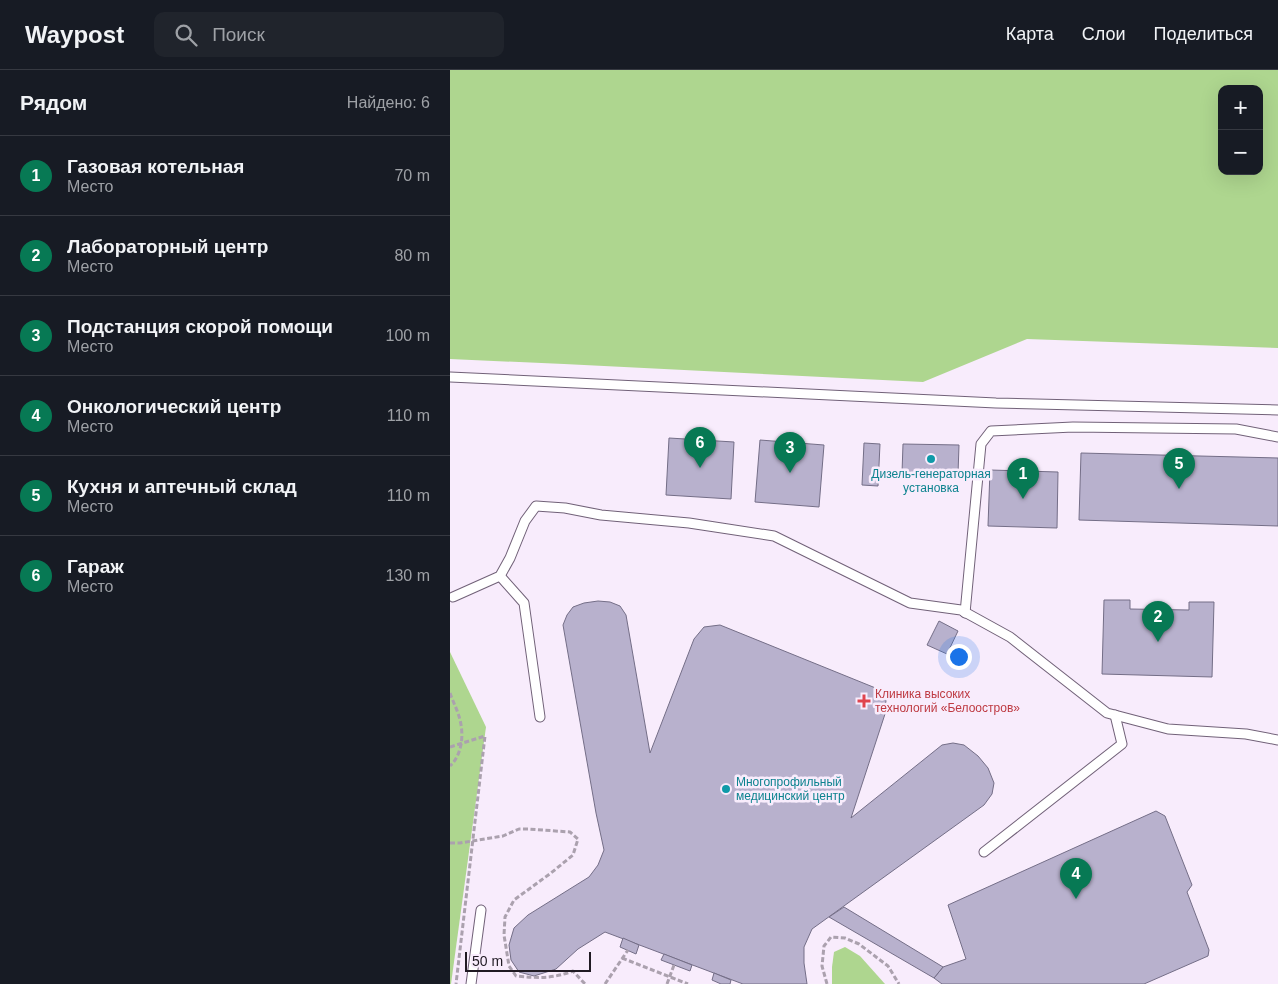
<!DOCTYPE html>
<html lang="ru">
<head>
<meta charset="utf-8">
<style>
  body { margin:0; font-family:Helvetica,sans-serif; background:#20242c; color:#f1f3f6 }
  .controls { position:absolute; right:15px; top:15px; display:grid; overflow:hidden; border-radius:10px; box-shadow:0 5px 20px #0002 }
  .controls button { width:45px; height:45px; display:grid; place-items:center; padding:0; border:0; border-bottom:1px solid #363941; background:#171b24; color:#f1f3f6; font:25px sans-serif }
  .scale { position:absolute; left:15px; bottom:12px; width:126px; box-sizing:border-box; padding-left:5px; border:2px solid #201a23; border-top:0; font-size:14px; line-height:18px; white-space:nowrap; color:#201a23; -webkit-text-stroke:4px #f8ecfc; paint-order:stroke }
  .you { position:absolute; left:508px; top:586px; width:18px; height:18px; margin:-12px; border:4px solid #fff; border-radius:50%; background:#1a73e8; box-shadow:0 0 0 8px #1a73e833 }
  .badge { display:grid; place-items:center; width:32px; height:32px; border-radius:50%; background:#077954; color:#fff; font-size:16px; font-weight:700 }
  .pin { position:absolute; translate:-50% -41px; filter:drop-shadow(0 1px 2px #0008) }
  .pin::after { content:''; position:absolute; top:26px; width:18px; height:15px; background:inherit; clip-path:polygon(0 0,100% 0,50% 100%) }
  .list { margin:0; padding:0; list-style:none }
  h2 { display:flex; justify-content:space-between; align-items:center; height:65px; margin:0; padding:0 20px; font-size:21px }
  h2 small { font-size:16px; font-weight:400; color:#9ea1a6 }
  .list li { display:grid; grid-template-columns:32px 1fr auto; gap:15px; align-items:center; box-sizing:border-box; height:80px; padding:0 20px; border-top:1px solid #363941 }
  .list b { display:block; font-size:19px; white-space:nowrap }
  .list p { margin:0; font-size:16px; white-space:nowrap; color:#9ea1a6 }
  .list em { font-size:16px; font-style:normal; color:#9ea1a6 }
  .icon { flex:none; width:28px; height:28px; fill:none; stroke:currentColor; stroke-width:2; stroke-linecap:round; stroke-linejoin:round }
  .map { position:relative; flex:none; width:828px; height:914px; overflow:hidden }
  header { display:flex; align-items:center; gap:30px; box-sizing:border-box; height:70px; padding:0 25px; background:#171b24; border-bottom:1px solid #363941 }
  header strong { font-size:24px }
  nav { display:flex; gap:28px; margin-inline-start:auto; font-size:18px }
  .search { width:350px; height:45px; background:#20242c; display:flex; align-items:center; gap:12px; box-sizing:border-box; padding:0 18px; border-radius:10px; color:#9ea1a6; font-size:19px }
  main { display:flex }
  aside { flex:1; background:#171b24 }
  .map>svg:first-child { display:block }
  .green { fill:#aed68f; fill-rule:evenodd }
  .building { fill:#b8b1cd; stroke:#746e87 }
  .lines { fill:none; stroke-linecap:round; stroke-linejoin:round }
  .service-casing { stroke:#716178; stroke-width:11 }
  .path { stroke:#aba1ae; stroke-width:3; stroke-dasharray:5 2.5; stroke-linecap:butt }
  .service { stroke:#fff; stroke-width:9 }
  .culture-dot { fill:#0f9aa8; stroke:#f8ecfc; stroke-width:2 }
  .health-dot { fill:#e0444e; stroke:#f8ecfc; stroke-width:2 }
  .labels { text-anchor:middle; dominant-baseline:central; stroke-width:5; stroke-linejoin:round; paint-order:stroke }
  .culture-label { font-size:12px; fill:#0d838f; stroke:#f8ecfc }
  .health-label { font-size:12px; fill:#be3a42; stroke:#f8ecfc; text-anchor:start }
</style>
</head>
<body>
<header>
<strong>Waypost</strong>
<div class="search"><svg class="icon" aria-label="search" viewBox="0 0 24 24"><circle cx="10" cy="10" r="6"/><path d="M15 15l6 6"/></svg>Поиск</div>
<nav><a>Карта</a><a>Слои</a><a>Поделиться</a></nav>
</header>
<main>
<aside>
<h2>Рядом<small>Найдено: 6</small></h2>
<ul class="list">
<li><span class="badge">1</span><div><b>Газовая котельная</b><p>Место</p></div><em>70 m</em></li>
<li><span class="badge">2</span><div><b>Лабораторный центр</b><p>Место</p></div><em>80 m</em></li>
<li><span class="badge">3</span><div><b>Подстанция скорой помощи</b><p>Место</p></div><em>100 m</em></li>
<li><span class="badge">4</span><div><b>Онкологический центр</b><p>Место</p></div><em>110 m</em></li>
<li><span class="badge">5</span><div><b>Кухня и аптечный склад</b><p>Место</p></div><em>110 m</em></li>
<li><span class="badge">6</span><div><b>Гараж</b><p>Место</p></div><em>130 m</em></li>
</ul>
</aside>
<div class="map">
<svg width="828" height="914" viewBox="0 0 828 914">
  <rect width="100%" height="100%" fill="#f8ecfc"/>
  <g class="green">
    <path d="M0,0H828V278L577,269L473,312L114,294L0,289ZM772,19H809V101H772Z"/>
    <path d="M0,582L36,657L1,914H0Z"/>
    <path d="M395,877L410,886L435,914H382V897L384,882Z"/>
  </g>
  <g class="building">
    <path d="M219,368L284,372L281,429L216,425Z"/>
    <path d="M310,370L374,375L369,437L305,432Z"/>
    <path d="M414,373L430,374L428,416L412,415Z"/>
    <path d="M453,374L509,375L508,404L452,403Z"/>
    <path d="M631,383L828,388V456L629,450Z"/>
    <path d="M540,400L608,402L607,458L538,456Z"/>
    <path d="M654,530H680V539L739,540V532H764L762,607L652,604Z"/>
    <path d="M148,531L160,532L170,536L176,545L200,683L244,569L254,557L270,555L428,619L436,630L435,644L401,748L492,675L503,673L514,675L528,686L538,698L544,713L542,724L534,735L362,859L354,877V893L357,914H293L155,862L128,879L106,899L84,906L69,902L61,890L59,875L64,858L78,845L139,807L148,795L154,780L146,743L113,555L117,545L123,537L134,533Z"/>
    <path d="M489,551L508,561L497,584L477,575Z"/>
    <path d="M706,741L715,746L742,815L737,822L759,880L758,886L694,914H492L484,908L493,897L516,889L498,835Z"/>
    <path d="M394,837L493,897L484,908L379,847Z"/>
    <path d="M173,868L189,875L186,884L170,877Z"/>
    <path d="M214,884L242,895L240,901L211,890Z"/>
    <path d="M264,903L281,910L280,914H271L262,910Z"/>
  </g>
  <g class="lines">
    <defs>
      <g id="service">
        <path d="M0,307L546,333L828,340"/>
        <path d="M50,506L74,533L90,647"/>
        <path d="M3,527L50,506L60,488L75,451L86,436L115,438L151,445L239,453L324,466L460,533L511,540L560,567L657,643L718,659L796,664L828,670"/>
        <path d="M515,543L531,374L541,361L623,357L786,359L828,367"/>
        <path d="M534,782L672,674L665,645"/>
        <path d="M21,914L31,840"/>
      </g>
    </defs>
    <use href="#service" class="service-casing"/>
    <g class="path">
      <path d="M0,623C3,632 8,641 10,650C14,665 12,685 0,696"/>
      <path d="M0,677L35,666L6,914"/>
      <path d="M0,773H10L53,766L69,759H78L120,762L128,769L123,785L101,803L64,830L55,847L54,865L59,896L66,906C88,908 102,909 123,901L135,914"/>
      <path d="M172,888L238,914"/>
      <path d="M155,914L178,880"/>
      <path d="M217,914L224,895"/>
      <path d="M377,914L372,896L374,876L381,867L395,868L409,874L438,896L449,914"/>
    </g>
    <use href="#service" class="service"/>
  </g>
  <g class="culture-dot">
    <circle cx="481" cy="389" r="5"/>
    <circle cx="276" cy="719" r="5"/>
  </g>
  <path class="health-dot" d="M411.5 623.5h5v5h5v5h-5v5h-5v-5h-5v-5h5z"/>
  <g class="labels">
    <g class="culture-label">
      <text x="481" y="404">Дизель-генераторная<tspan x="481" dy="14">установка</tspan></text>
      <text x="286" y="712" text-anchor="start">Многопрофильный<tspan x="286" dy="14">медицинский центр</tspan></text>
    </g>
    <g class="health-label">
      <text x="425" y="624">Клиника высоких<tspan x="425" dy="14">технологий «Белоостров»</tspan></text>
    </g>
  </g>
</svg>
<div class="controls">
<button>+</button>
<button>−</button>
</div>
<div class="scale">50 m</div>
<div class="you"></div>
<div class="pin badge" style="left:573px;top:429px">1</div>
<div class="pin badge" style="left:708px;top:572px">2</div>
<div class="pin badge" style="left:340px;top:403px">3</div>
<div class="pin badge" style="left:626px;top:829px">4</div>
<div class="pin badge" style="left:729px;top:419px">5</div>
<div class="pin badge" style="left:250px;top:398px">6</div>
</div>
</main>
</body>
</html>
